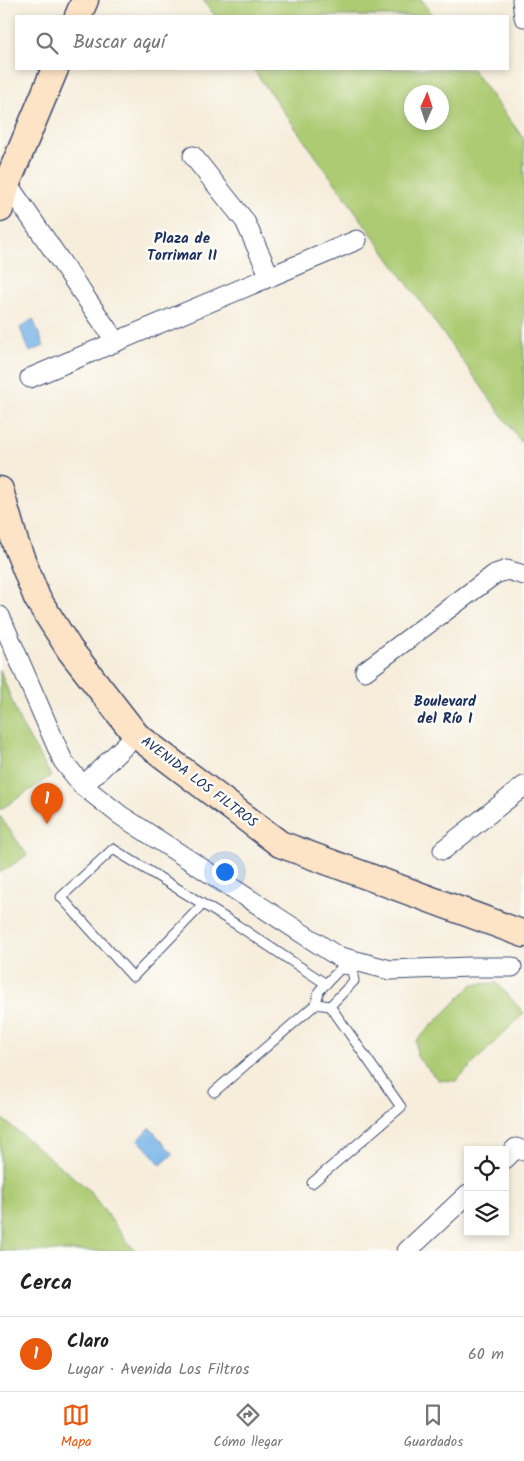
<!DOCTYPE html>
<html lang="es">
<head>
<meta charset="utf-8">
<style>
  body { margin:0; font-family:Kalam,sans-serif; background:#f2f2f2; color:#222 }
  .controls { position:absolute; right:15px; bottom:15px; display:grid; overflow:hidden; border-radius:0px; box-shadow:0 2px 8px #0003 }
  .controls button { width:45px; height:45px; display:grid; place-items:center; padding:0; border:0; border-bottom:1px solid #e0e0e0; background:#fff; color:#222; font:25px sans-serif }
  .compass { position:absolute; left:404px; top:85px; width:45px; height:45px; border-radius:50%; background:#fff; box-shadow:0 2px 8px #0003; rotate:3deg }
  .you { position:absolute; left:224px; top:871px; width:18px; height:18px; margin:-12px; border:4px solid #fff; border-radius:50%; background:#1a73e8; box-shadow:0 0 0 8px #1a73e833 }
  .badge { display:grid; place-items:center; width:32px; height:32px; border-radius:50%; background:#ea580c; color:#fff; font-size:16px; font-weight:700 }
  .pin { position:absolute; translate:-50% -41px; filter:drop-shadow(0 1px 2px #0008) }
  .pin::after { content:''; position:absolute; top:26px; width:18px; height:15px; background:inherit; clip-path:polygon(0 0,100% 0,50% 100%) }
  .list { margin:0; padding:0; list-style:none }
  h2 { display:flex; justify-content:space-between; align-items:center; height:65px; margin:0; padding:0 20px; font-size:21px }
  h2 small { font-size:16px; font-weight:400; color:#767676 }
  .list li { display:grid; grid-template-columns:32px 1fr auto; gap:15px; align-items:center; box-sizing:border-box; height:75px; padding:0 20px; border-top:1px solid #e0e0e0 }
  .list b { display:block; font-size:19px; white-space:nowrap }
  .list p { margin:0; font-size:16px; white-space:nowrap; color:#767676 }
  .list em { font-size:16px; font-style:normal; color:#767676 }
  .icon { flex:none; width:28px; height:28px; fill:none; stroke:currentColor; stroke-width:2; stroke-linecap:round; stroke-linejoin:round }
  .map { position:relative; flex:none; width:524px; height:1251px; overflow:hidden }
  .search { position:absolute; background:#fff; box-shadow:0 2px 8px #0003; left:15px; right:15px; top:15px; height:55px; display:flex; align-items:center; gap:12px; box-sizing:border-box; padding:0 18px; border-radius:0px; color:#767676; font-size:19px }
  .sheet { height:140px; background:#fff }
  nav { display:flex; justify-content:space-around; align-items:center; box-sizing:border-box; height:70px; border-top:1px solid #e0e0e0; background:#fff; font-size:14px; color:#767676 }
  nav a { display:grid; justify-items:center; gap:2px }
  nav .on { color:#ea580c }
  .map>svg:first-child { display:block }
  .green { fill:#accb72; stroke:#647d68; fill-rule:evenodd }
  .water { fill:#76b2e8; stroke:#4870a3 }
  .lines { fill:none; stroke-linecap:round; stroke-linejoin:round }
  .service-casing { stroke:#3c4c71; stroke-width:11 }
  .minor-casing { stroke:#3c4c71; stroke-width:21 }
  .secondary-casing { stroke:#3c4c71; stroke-width:29 }
  .service { stroke:#fff; stroke-width:9 }
  .minor { stroke:#fff; stroke-width:19 }
  .secondary { stroke:#fee4c6; stroke-width:26 }
  .labels { text-anchor:middle; dominant-baseline:central; stroke-width:5; stroke-linejoin:round; paint-order:stroke }
  .street-label { font-size:14px; fill:#1b2f5e; stroke:#fdfcf7 }
  .neighbourhood-label { font-size:15px; font-weight:bold; fill:#1b2f5e; stroke:#fdfcf7 }
</style>
</head>
<body>
<div class="map">
<svg width="524" height="1251" viewBox="0 0 524 1251">
  <rect width="100%" height="100%" fill="#fdfcf7"/>
  <filter id="ink" filterUnits="userSpaceOnUse"><feTurbulence type="fractalNoise" baseFrequency=".02" numOctaves="2"/><feDisplacementMap in="SourceGraphic" scale="10" xChannelSelector="R" yChannelSelector="G"/><feConvolveMatrix kernelMatrix="1 2 1 2 8 2 1 2 1" color-interpolation-filters="sRGB"/></filter>
  <filter id="wash" filterUnits="userSpaceOnUse"><feTurbulence type="fractalNoise" baseFrequency=".0096" numOctaves="4" result="noise"/><feDisplacementMap in="SourceGraphic" scale="20" xChannelSelector="R" yChannelSelector="G"/><feGaussianBlur stdDeviation="1.12" result="paint"/><feColorMatrix in="noise" values="0 0 0 0 0 0 0 0 0 0 0 0 0 0 0 0 0 1.4 0 .05"/><feComposite in="paint" operator="in"/></filter>
  <g filter="url(#wash)">
    <rect width="100%" height="100%" fill="#f6eddb"/>
    <g class="green">
      <path d="M203,0H422L434,16H215Z"/>
      <path d="M253,69H472L524,139V446ZM412,92H442V122H412Z"/>
      <path d="M0,670L20,722L51,776L0,810Z"/>
      <path d="M0,816L27,855L0,873Z"/>
      <path d="M497,983L524,1013L456,1081L438,1080L417,1057L416,1041L473,984Z"/>
      <path d="M0,1117L88,1189L135,1251H0Z"/>
    </g>
    <g class="water">
      <path d="M33,319L44,346L30,352L20,328Z"/>
      <path d="M150,1128L173,1154L161,1165L138,1139Z"/>
    </g>
  </g>
  <g filter="url(#ink)">
    <g class="lines">
      <defs>
        <g id="service">
          <path d="M202,905L133,977L61,897L113,849L237,925L326,984"/>
          <path d="M352,970L354,981L330,1006L316,1004L319,991L340,969L352,970L358,963"/>
          <path d="M214,1092L316,1004"/>
          <path d="M312,1183L401,1107L330,1006"/>
        </g>
        <g id="minor">
          <path d="M522,0L524,17"/>
          <path d="M193,156L245,221L270,277"/>
          <path d="M7,183L116,342"/>
          <path d="M30,378L357,240"/>
          <path d="M0,616L63,761L83,786L120,815L337,956L390,970L470,967H512"/>
          <path d="M365,671L495,574L507,570L524,575"/>
          <path d="M83,786L136,735"/>
          <path d="M443,850L524,786"/>
          <path d="M505,1159L516,1148L524,1151"/>
          <path d="M407,1251L468,1194"/>
        </g>
        <g id="secondary">
          <path d="M78,16L85,0"/>
          <path d="M0,209L7,183L55,69"/>
          <path d="M0,490L15,542L37,598L70,650L136,735L280,844L524,934"/>
        </g>
      </defs>
      <use href="#service" class="service-casing"/>
      <use href="#minor" class="minor-casing"/>
      <use href="#secondary" class="secondary-casing"/>
      <use href="#service" class="service"/>
      <use href="#minor" class="minor"/>
      <use href="#secondary" class="secondary"/>
    </g>
  </g>
  <g class="labels">
    <g class="street-label">
      <text transform="translate(199 782) rotate(37)">AVENIDA LOS FILTROS</text>
    </g>
    <g class="neighbourhood-label">
      <text x="182" y="239">Plaza de<tspan x="182" dy="17">Torrimar II</tspan></text>
      <text x="445" y="702">Boulevard<tspan x="445" dy="17">del Río I</tspan></text>
    </g>
  </g>
</svg>
<div class="controls">
<button><svg class="icon" aria-label="locate" viewBox="0 0 24 24"><circle cx="12" cy="12" r="6"/><path d="M12 2v4M12 18v4M2 12h4M18 12h4"/></svg></button>
<button><svg class="icon" aria-label="layers" viewBox="0 0 24 24"><path d="M12 4l9 5-9 5-9-5zM3 14l9 5 9-5"/></svg></button>
</div>
<svg class="compass" viewBox="-18 -18 36 36"><path d="M0-13l5 13h-10z" fill="#e53935"/><path d="M0 13l5-13h-10z" fill="#767676"/></svg>
<div class="you"></div>
<div class="pin badge" style="left:47px;top:824px">1</div>
<div class="search"><svg class="icon" aria-label="search" viewBox="0 0 24 24"><circle cx="10" cy="10" r="6"/><path d="M15 15l6 6"/></svg>Buscar aquí</div>
</div>
<section class="sheet">
<h2>Cerca<small></small></h2>
<ul class="list">
<li><span class="badge">1</span><div><b>Claro</b><p>Lugar · Avenida Los Filtros</p></div><em>60 m</em></li>
</ul>
</section>
<nav>
<a class="on"><svg class="icon" aria-label="map" viewBox="0 0 24 24"><path d="M3 6l6-2 6 2 6-2v14l-6 2-6-2-6 2zM9 4v14M15 6v14"/></svg>Mapa</a>
<a><svg class="icon" aria-label="directions" viewBox="0 0 24 24"><path d="M12 3l9 9-9 9-9-9zM9 14v-3h6M13 9l2 2-2 2"/></svg>Cómo llegar</a>
<a><svg class="icon" aria-label="saved" viewBox="0 0 24 24"><path d="M7 4h10v16l-5-4-5 4z"/></svg>Guardados</a>
</nav>
</body>
</html>
